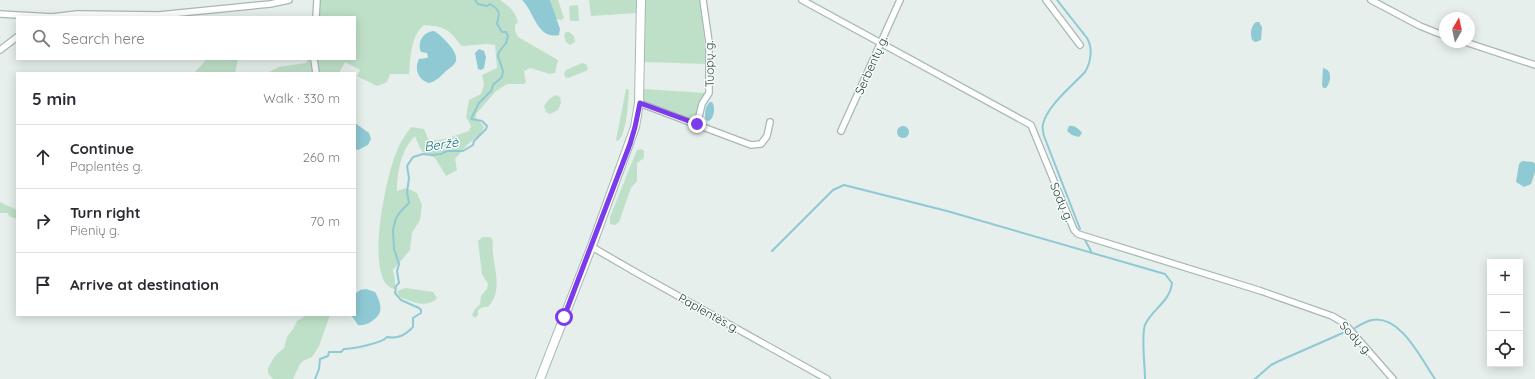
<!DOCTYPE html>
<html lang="en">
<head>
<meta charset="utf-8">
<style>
  body { margin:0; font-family:Quicksand,sans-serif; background:#f2f2f3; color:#2b2b33 }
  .controls { position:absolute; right:12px; bottom:12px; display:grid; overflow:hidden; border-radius:0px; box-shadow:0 2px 10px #0003 }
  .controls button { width:36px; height:36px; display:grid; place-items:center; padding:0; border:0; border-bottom:1px solid #e1e1e2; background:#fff; color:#2b2b33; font:20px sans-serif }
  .compass { position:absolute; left:1439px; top:12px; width:36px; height:36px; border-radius:50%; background:#fff; box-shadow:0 2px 10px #0003; rotate:9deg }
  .stop { position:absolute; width:12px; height:12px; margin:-9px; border:3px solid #7c3aed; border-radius:50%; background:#fff }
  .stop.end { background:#7c3aed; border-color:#fff; box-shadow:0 1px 4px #0008 }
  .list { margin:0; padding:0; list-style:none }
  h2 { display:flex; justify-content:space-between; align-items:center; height:52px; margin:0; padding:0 16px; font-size:17px }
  h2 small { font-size:13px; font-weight:400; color:#7c7c81 }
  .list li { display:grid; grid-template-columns:26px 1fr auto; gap:12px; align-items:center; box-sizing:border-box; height:64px; padding:0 16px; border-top:1px solid #e1e1e2 }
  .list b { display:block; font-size:15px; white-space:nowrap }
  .list p { margin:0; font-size:13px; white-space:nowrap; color:#7c7c81 }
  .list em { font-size:13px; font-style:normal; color:#7c7c81 }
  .icon { flex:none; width:22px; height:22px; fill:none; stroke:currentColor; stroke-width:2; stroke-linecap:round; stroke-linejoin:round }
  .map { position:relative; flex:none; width:1535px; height:379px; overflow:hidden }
  .search { position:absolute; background:#fff; box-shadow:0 2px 10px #0003; left:16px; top:16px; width:340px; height:44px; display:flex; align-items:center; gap:10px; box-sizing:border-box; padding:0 14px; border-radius:0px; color:#7c7c81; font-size:15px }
  .panel { position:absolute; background:#fff; box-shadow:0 2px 10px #0003; left:16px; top:72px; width:340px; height:244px; border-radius:0px }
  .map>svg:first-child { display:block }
  .green { fill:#bfe0c8 }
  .water { fill:#8ec9d4 }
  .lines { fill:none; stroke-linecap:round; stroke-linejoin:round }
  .stream { stroke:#8ec9d4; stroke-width:2 }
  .street-casing { stroke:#a8b8b2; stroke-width:8 }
  .secondary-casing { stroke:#a4bbb3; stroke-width:10 }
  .street { stroke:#fff; stroke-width:5.5 }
  .secondary { stroke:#fff; stroke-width:8 }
  .route { stroke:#7c3aed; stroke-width:5 }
  .labels { text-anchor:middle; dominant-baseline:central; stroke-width:3; stroke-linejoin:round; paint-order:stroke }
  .street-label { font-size:12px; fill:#24423a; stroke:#f7fbf9 }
  .water-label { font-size:13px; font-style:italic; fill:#1c6f80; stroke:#f7fbf9 }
</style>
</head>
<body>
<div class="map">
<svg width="1535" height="379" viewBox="0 0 1535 379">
  <rect width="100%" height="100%" fill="#e6efeb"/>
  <g class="green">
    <path d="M319,0H500C509,6 515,11 518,22L515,25V31L518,37L558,60L555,73L550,74L530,68L524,71L526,82L524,84H507L496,91L476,114V118L481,123L484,127L481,133L467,145L455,159L457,170L446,176L435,158L423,152L420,148L415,136C401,150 397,172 397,191L406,188L417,193L422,205L420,220L412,233L410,250L393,270L395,280V289C362,284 387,171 397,151C400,142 406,134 411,127L424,129L429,141L445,139L469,131L471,126L466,117L469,100L481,94L484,85L482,75L497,68L495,45L488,44L462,46C448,29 447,27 424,25C410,37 411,57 409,74H390L387,82L377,86L357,76L360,70L345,62L339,73H321L318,71L317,59H355V17H317Z"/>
    <path d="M551,0H558L564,18L561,20L556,19L550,2Z"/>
    <path d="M589,0H638V13L591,16Z"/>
    <path d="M645,0H700L707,64L644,62Z"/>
    <path d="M578,5L579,21H570L569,6Z"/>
    <path d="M566,32H569L574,36L575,42L570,45L566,42L564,35Z"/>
    <path d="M207,59H238L235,73H194Z"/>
    <path d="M308,59H312L313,73H267L279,67L306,63Z"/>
    <path d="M582,63L586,64L588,69L586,71L568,78L565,77L564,74L566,70Z"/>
    <path d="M626,89H628L629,91C628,103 627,133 618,141L616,140Z"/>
    <path d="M643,89L706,93L696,122L643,103Z"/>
    <path d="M556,95L560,97L561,103L558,110L550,114L546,112L544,106L549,99Z"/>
    <path d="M641,149L644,151V158L637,163V181L631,188L619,222L615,225L610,224V217L637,150Z"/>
    <path d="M0,202L17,210V219L9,216L8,213H0Z"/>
    <path d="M483,237H490L493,240C490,263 506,287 488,307H483L478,310V315L475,318L472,315L475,309L480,304L481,296L487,289L488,284L482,274L478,241Z"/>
    <path d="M406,288L433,292L437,298C427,309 412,302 400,297L397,291Z"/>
    <path d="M307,315H330L319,346L312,357L303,361L300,364L293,379H273L268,373V368L275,356L284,348L287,337L293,329L297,321Z"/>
  </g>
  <g class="water">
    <path d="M522,0H550L560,29L559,35C537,40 534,11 522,0Z"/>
    <path d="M1256,22H1259L1262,27L1261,40L1256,42L1253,41C1249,35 1251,26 1256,22Z"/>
    <path d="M434,31C441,35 459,52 456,61C454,66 448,69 445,72C440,77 436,81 429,83C418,80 414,68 419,59L427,58L428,57L427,53L421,52C417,42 423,32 434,31Z"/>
    <path d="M479,49L484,51L486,57L484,68L481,70L478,69L475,53Z"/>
    <path d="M1323,68C1333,70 1331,82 1326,88H1323L1322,85Z"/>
    <path d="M710,102H712C716,107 714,118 709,121L706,120C704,114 705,106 710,102Z"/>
    <path d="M355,123L369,133L371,139L368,145L358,150L355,149Z"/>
    <circle cx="903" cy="132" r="6"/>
    <path d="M1069,126C1074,125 1079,129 1082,133L1079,137L1072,135L1067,131Z"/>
    <path d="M1522,161L1533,162L1535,164V172L1531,184L1524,187L1516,182L1519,164Z"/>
    <path d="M366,289L375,292C378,297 383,308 379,314C376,320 364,327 358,325L351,315H355V294L360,290Z"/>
  </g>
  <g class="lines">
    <g class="stream">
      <path d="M1057,0L1087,38C1093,48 1091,62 1085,72C1073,85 1047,106 1043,124C1042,128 1043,132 1044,136L1080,229"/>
      <path d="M1085,240L1091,251"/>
      <path d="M772,251L833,190L844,185L947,211L1165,274L1172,283C1170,302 1152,309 1145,325C1141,336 1145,366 1145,379"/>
      <path d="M1355,328C1360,325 1366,321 1372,320C1401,315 1421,359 1435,379"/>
      <path d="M315,379L319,369L320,359L328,356L329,352H341L344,349C352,349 383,343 387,337C399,339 405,335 413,327V318L421,313V310L419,308L401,300L395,293L396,286L399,283L397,271L399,264L394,249L393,230L396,218L401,211L409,203L407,192L409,178L407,166L413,157L423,154L432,155L441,154L447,151H463L473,145L474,141L486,129L487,126L482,121L471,119L479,103L491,91L493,85L502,77L503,71L498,56L499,52L506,43L508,36L506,32H502L497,24C499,14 502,11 490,4L487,6L478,4L475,0"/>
      <path d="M1255,379L1271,365L1279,361L1345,332"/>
    </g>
    <defs>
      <g id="street">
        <path d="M802,0L1031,125L1074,230L1078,234L1261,291L1332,316L1344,323L1393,379"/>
        <path d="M1046,0L1080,45"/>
        <path d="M1371,0L1420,26L1445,36"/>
        <path d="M0,14L53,17"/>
        <path d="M52,17L77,14L159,15L270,4L289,0"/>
        <path d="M316,17L317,0"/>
        <path d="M1465,42L1535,65"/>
        <path d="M0,50L17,37"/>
        <path d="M314,59L316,73"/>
        <path d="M639,103L751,145L761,144L767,136L770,122"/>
        <path d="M697,125L702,104L709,93V42L703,0"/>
        <path d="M841,131L900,0"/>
        <path d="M592,247L637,273L827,379"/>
      </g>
      <path id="secondary" d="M540,379L593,243L635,127L639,103L641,0"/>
    </defs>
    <use href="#street" class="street-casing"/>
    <use href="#secondary" class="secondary-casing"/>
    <use href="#street" class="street"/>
    <use href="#secondary" class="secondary"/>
  </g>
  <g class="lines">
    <path class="route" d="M564,317L630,144L635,127L640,103L697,124"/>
  </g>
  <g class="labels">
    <g class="street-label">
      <text transform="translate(709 64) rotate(-91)">Tuopų g.</text>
      <text transform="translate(871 65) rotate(-66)">Serbentų g.</text>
      <text transform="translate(1062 202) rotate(67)">Sodų g.</text>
      <text transform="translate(709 313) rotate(29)">Paplentės g.</text>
      <text transform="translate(1356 338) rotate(47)">Sodų g.</text>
    </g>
    <g class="water-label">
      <text transform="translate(441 144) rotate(-8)">Beržė</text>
    </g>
  </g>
</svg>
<div class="controls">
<button>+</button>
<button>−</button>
<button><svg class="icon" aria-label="locate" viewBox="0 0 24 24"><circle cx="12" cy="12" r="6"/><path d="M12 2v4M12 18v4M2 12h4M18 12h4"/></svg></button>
</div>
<svg class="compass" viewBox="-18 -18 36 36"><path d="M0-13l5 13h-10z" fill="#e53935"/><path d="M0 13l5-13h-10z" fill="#7c7c81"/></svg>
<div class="stop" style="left:564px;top:317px"></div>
<div class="stop end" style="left:697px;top:124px"></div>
<div class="search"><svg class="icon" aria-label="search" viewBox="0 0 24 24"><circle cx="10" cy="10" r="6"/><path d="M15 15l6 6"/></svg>Search here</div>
<section class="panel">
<h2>5 min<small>Walk · 330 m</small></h2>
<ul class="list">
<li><svg class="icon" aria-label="ahead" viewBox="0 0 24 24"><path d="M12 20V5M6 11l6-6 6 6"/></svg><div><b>Continue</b><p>Paplentės g.</p></div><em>260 m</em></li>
<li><svg class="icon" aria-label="right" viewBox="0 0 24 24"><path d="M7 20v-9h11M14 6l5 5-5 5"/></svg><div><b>Turn right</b><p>Pienių g.</p></div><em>70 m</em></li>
<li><svg class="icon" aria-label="arrive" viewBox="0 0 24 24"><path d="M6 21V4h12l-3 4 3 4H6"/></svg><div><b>Arrive at destination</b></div></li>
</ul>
</section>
</div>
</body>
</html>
